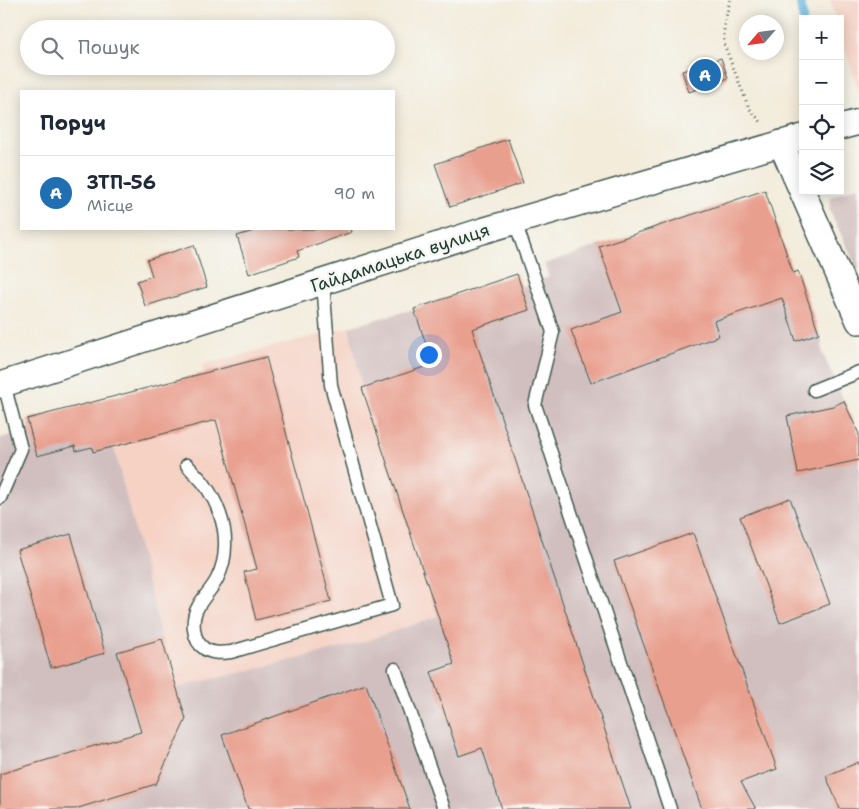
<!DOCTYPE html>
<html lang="uk">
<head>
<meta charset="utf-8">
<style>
  body { margin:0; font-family:"Shantell Sans",sans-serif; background:#f6f6f7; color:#1f2937 }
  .controls { position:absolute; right:15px; top:15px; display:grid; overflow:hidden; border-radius:0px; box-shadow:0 2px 12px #0003 }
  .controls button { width:45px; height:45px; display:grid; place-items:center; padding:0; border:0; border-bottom:1px solid #e0e1e3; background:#fff; color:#1f2937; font:25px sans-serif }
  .compass { position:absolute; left:739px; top:15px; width:45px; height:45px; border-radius:50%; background:#fff; box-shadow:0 2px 12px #0003; rotate:242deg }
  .you { position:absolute; left:428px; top:354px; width:18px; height:18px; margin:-12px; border:4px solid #fff; border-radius:50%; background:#1a73e8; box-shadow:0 0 0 8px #1a73e833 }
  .badge { display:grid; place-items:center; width:32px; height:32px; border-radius:50%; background:#1f6fb2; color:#fff; font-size:16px; font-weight:700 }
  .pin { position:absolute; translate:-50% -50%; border:2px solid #fff; box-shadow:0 1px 5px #0006 }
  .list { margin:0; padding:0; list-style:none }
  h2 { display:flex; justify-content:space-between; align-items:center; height:65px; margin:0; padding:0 20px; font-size:21px }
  h2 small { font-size:16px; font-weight:400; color:#747a83 }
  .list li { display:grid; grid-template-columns:32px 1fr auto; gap:15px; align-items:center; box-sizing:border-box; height:75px; padding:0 20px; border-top:1px solid #e0e1e3 }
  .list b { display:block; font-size:19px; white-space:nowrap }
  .list p { margin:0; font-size:16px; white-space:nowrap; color:#747a83 }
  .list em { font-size:16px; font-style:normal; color:#747a83 }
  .icon { flex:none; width:28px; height:28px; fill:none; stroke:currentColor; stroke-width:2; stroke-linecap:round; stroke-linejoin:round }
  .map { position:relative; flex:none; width:859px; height:809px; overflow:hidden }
  .search { position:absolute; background:#fff; box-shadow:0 2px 12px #0003; left:20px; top:20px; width:375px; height:55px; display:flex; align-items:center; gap:12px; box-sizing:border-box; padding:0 18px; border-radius:28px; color:#747a83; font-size:19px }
  .panel { position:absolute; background:#fff; box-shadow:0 2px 12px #0003; left:20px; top:90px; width:375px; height:140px; border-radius:0px }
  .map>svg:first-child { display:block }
  .built { fill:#f6d2c5 }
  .industrial { fill:#d1bfbf }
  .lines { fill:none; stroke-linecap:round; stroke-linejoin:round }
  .stream { stroke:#63b6df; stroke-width:9 }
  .building { fill:#e99f8e }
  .lane-casing { stroke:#3f574d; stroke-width:15 }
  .street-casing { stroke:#3f574d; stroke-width:28 }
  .path { stroke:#3f574d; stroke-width:3; stroke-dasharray:1 4; stroke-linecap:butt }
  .lane { stroke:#fff; stroke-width:12 }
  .street { stroke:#fff; stroke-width:25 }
  .labels { text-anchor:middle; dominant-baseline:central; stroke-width:5; stroke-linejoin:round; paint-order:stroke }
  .street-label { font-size:18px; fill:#1f3d34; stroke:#f6f6f2 }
</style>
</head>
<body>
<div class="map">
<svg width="859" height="809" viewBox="0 0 859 809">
  <rect width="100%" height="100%" fill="#f6f6f2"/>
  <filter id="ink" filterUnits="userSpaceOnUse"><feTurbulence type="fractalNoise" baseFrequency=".02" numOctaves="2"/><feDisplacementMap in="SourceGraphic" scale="10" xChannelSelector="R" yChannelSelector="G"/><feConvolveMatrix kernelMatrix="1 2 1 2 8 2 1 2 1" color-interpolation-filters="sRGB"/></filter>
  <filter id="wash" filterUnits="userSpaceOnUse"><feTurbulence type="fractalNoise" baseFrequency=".0096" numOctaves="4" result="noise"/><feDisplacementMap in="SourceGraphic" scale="20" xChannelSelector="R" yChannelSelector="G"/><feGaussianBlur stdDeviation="1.12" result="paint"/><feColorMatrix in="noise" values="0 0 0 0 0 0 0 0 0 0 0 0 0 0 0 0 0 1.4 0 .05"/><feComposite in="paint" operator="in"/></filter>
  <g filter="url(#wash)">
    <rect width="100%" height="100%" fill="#f3ecdb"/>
    <g class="built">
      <path d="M830,0H859V89H858L840,34V19H836Z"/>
      <path d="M349,327L362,388L438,616L357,644L176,688L162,639L102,400L204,373L202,365Z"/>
    </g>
    <g class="industrial">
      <path d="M859,186V272L829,209L831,197Z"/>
      <path d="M765,190L793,273L798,271L822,342V352L859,434V809H0V438L30,429L102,400L162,639L176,688L357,644L438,616L362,388L349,327L414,309L517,274L521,287L536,282L549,277L544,264Z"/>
    </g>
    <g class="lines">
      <path class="stream" d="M800,0L803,19"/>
    </g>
    <g id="blocks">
      <g class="building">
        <path d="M721,58L728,78L689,92L682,71Z"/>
        <path d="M508,139L523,183L450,207L435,164Z"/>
        <path d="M765,190L793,273L798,271L819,333L796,341L782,298L714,321L719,336L591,383L571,330L622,312L599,246Z"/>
        <path d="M260,229H351L352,232L297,251L299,257L249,274L237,236Z"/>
        <path d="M194,245L207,287L145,306L137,281L152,276L147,260Z"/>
        <path d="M517,274L529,310L472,329L631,809H502L482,748L459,756L431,672L454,664L362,388L433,364L414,309Z"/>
        <path d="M266,357L331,601L256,620L244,572L257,569L216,420L93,452L92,447L76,451L75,446L37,456L27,419Z"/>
        <path d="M844,401L859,434V460L798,473L787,416L833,406Z"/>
        <path d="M790,498L830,604L780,623L740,517Z"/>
        <path d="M693,533L777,769L741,782L756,809H702L614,561Z"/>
        <path d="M71,534L105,653L51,668L17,550Z"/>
        <path d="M162,639L186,719L156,784L75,809H0V774L141,732L117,652Z"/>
        <path d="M366,684L410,809H248L222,735Z"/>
        <path d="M859,762V809H840L826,776Z"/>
      </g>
    </g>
  </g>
  <g filter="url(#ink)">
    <use href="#blocks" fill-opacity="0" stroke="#3f574d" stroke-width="1"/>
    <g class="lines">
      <defs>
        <g id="lane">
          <path d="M515,222L553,332L535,405L670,809"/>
          <path d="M814,390L859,372"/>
          <path d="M187,465C193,472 200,478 205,485C217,502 226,525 225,546C225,557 222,569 217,579C212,589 203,597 198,607C191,619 192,641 205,649C213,654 222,653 231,652L392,605L331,385L323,282"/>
          <path d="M0,498L21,449L4,384"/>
          <path d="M395,669L444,809"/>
        </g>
        <g id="street">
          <path d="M840,127L859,122"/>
          <path d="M781,143L859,321"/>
          <path d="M0,385L482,231L803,137"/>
        </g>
      </defs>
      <use href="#lane" class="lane-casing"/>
      <use href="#street" class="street-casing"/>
      <path class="path" d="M730,0L724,26V44L749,108L761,122"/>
      <use href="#lane" class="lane"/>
      <use href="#street" class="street"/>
    </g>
  </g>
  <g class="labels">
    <g class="street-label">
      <text transform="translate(400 258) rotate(-18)">Гайдамацька вулиця</text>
    </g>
  </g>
</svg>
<div class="controls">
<button>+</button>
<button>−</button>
<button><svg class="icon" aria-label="locate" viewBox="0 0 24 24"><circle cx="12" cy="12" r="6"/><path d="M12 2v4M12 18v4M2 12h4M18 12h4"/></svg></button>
<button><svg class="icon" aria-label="layers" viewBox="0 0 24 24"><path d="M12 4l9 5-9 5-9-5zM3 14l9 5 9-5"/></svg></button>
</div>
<svg class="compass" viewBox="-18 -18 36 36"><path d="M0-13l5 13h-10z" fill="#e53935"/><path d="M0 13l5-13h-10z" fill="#747a83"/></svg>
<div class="you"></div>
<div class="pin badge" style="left:705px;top:75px">A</div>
<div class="search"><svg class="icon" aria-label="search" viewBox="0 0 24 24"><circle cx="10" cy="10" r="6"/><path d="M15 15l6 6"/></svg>Пошук</div>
<section class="panel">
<h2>Поруч<small></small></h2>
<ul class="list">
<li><span class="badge">A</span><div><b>ЗТП-56</b><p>Місце</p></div><em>90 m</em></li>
</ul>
</section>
</div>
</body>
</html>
